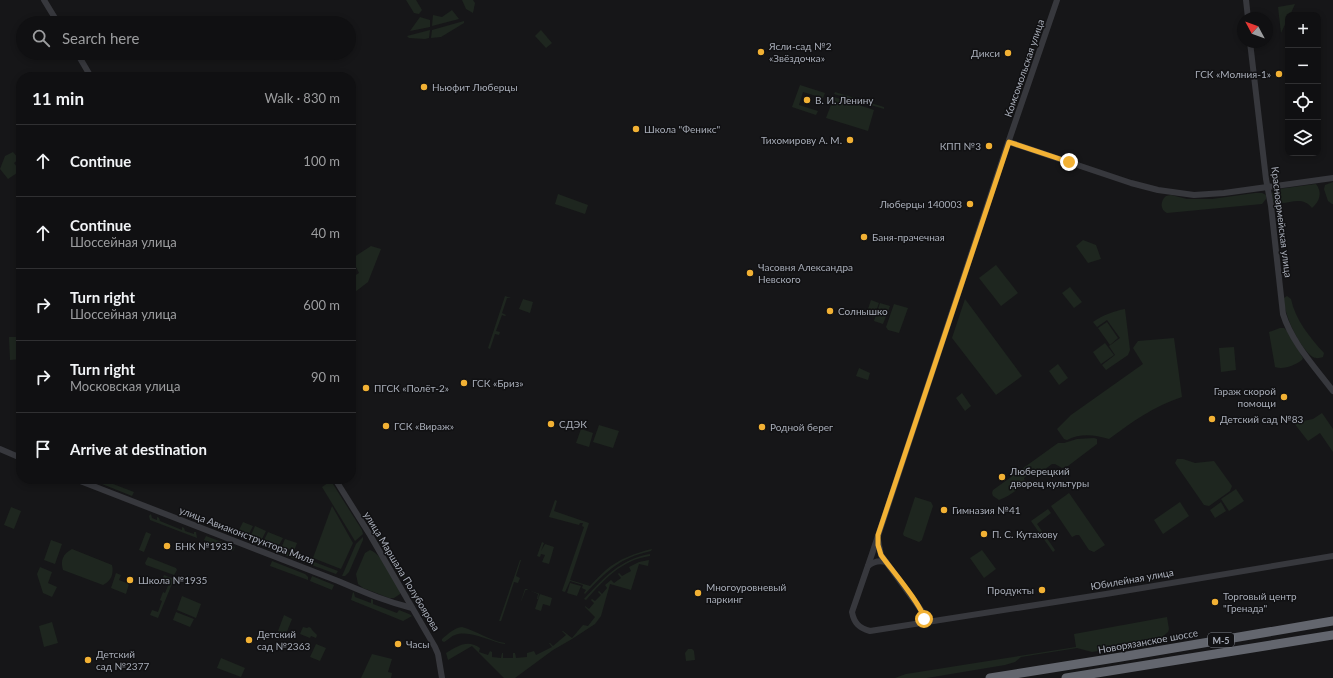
<!DOCTYPE html>
<html lang="en">
<head>
<meta charset="utf-8">
<style>
  body { margin:0; font-family:Lato,sans-serif; background:#1e1e20; color:#f1f3f6 }
  .controls { position:absolute; right:12px; top:12px; display:grid; overflow:hidden; border-radius:8px; box-shadow:0 2px 6px #0003 }
  .controls button { width:36px; height:36px; display:grid; place-items:center; padding:0; border:0; border-bottom:1px solid #303032; background:#101012; color:#f1f3f6; font:20px sans-serif }
  .compass { position:absolute; left:1237px; top:12px; width:36px; height:36px; border-radius:50%; background:#101012; box-shadow:0 2px 6px #0003; rotate:311deg }
  .stop { position:absolute; width:12px; height:12px; margin:-9px; border:3px solid #f2b134; border-radius:50%; background:#fff }
  .stop.end { background:#f2b134; border-color:#fff; box-shadow:0 1px 4px #0008 }
  .list { margin:0; padding:0; list-style:none }
  h2 { display:flex; justify-content:space-between; align-items:center; height:52px; margin:0; padding:0 16px; font-size:17px }
  h2 small { font-size:13px; font-weight:400; color:#9c9d9f }
  .list li { display:grid; grid-template-columns:26px 1fr auto; gap:12px; align-items:center; box-sizing:border-box; height:72px; padding:0 16px; border-top:1px solid #303032 }
  .list b { display:block; font-size:15px; white-space:nowrap }
  .list p { margin:0; font-size:13px; white-space:nowrap; color:#9c9d9f }
  .list em { font-size:13px; font-style:normal; color:#9c9d9f }
  .icon { flex:none; width:22px; height:22px; fill:none; stroke:currentColor; stroke-width:2; stroke-linecap:round; stroke-linejoin:round }
  .map { position:relative; flex:none; width:1333px; height:678px; overflow:hidden }
  .search { position:absolute; background:#101012; box-shadow:0 2px 6px #0003; left:16px; top:16px; width:340px; height:44px; display:flex; align-items:center; gap:10px; box-sizing:border-box; padding:0 14px; border-radius:22px; color:#9c9d9f; font-size:15px }
  .panel { position:absolute; background:#101012; box-shadow:0 2px 6px #0003; left:16px; top:72px; width:340px; height:412px; border-radius:16px }
  .map>svg:first-child { display:block }
  .green { fill:#1e261f }
  .lines { fill:none; stroke-linecap:round; stroke-linejoin:round }
  .minor { stroke:#37383d; stroke-width:6 }
  .highway { stroke:#63666e; stroke-width:9 }
  .route { stroke:#f2b134; stroke-width:5 }
  .poi-dot { fill:#f2b134; stroke:#111113; stroke-width:1.5 }
  .labels { text-anchor:middle; dominant-baseline:central; stroke-width:3; stroke-linejoin:round; paint-order:stroke }
  .shield { fill:#111113; stroke:#7b7e86; stroke-width:1 }
  .shield-label { font-size:9px; font-weight:bold; fill:#a8adb8 }
  .poi-label { font-size:10px; fill:#a8adb8; stroke:#111113; text-anchor:start }
  .street-label { font-size:10px; fill:#a8adb8; stroke:#111113 }
</style>
</head>
<body>
<div class="map">
<svg width="1333" height="678" viewBox="0 0 1333 678">
  <rect width="100%" height="100%" fill="#161618"/>
  <g class="green">
    <path d="M406,0H416L422,10L419,14L414,13Z"/>
    <path d="M462,0H473L475,3L473,13L466,9Z"/>
    <path d="M1295,4L1290,15H1288V18L1281,33L1278,7Z"/>
    <path d="M452,10L459,19L432,26L433,15L442,17Z"/>
    <path d="M420,17L430,20V27L410,31Z"/>
    <path d="M464,21V23L441,37L431,38L432,30Z"/>
    <path d="M430,30L429,38L425,39L409,38L407,36Z"/>
    <path d="M541,30L552,43L546,48L535,36Z"/>
    <path d="M800,85L825,93L823,98L803,92L799,105L818,111L816,115L792,107Z"/>
    <path d="M835,92L884,107V109L834,94Z"/>
    <path d="M834,97L874,110L868,131L826,118Z"/>
    <path d="M13,152L19,159L14,163L20,171L8,179L0,169L5,156Z"/>
    <path d="M1333,182V204H1332L1328,201L1324,189L1325,185Z"/>
    <path d="M1316,184C1323,193 1319,202 1312,208C1300,193 1286,208 1273,201L1272,193L1279,189Z"/>
    <path d="M1255,193H1262L1266,195V199L1262,204L1167,213C1160,210 1160,201 1166,196L1171,195L1187,199H1212Z"/>
    <path d="M558,194L588,205L585,214L555,204Z"/>
    <path d="M1083,240L1096,245L1101,259L1088,263L1076,246Z"/>
    <path d="M371,246L381,249L368,282L355,292L351,285V278L359,273L355,265L351,268V259Z"/>
    <path d="M996,265L1018,293L1001,306L979,278Z"/>
    <path d="M1070,287L1082,302L1074,308L1062,293Z"/>
    <path d="M505,296L511,298H507L502,313L506,315L505,316L502,315L496,331L500,332L499,335L495,334L490,349L488,348Z"/>
    <path d="M1287,296L1291,299C1295,319 1310,338 1324,353L1323,357C1320,358 1316,359 1313,357C1300,349 1283,313 1284,298Z"/>
    <path d="M523,299L533,302L530,313L519,309Z"/>
    <path d="M965,299L1022,376L996,395L952,338Z"/>
    <path d="M871,300L879,303L874,317L868,315L870,310L868,309Z"/>
    <path d="M880,303L890,306L883,324L874,321Z"/>
    <path d="M894,304L908,308L899,333L888,330L886,327Z"/>
    <path d="M1125,309L1130,350L1128,355L1106,370L1102,365L1115,355L1109,346L1120,338L1107,320L1097,327L1093,322C1103,315 1114,311 1125,309Z"/>
    <path d="M1107,322L1118,338L1110,345L1098,328Z"/>
    <path d="M1280,328H1284L1288,332L1303,358L1302,360C1295,365 1284,370 1275,367L1269,332Z"/>
    <path d="M9,337H21V359L10,360Z"/>
    <path d="M1174,338L1182,397C1154,406 1132,422 1109,439C1094,435 1081,433 1067,440L1064,439L1057,429L1071,415L1143,364L1133,348L1138,341Z"/>
    <path d="M1105,343L1114,355L1101,364L1093,352Z"/>
    <path d="M1234,347L1236,370L1221,372L1219,348Z"/>
    <path d="M1058,364L1068,378L1059,385L1049,371Z"/>
    <path d="M859,368L870,373L868,380L856,376Z"/>
    <path d="M962,393L971,406L965,411L956,398Z"/>
    <path d="M1322,413L1333,429V452L1320,433L1308,441L1294,423L1313,419Z"/>
    <path d="M599,425L619,431L613,448L593,442Z"/>
    <path d="M581,429L593,433L589,447L576,443Z"/>
    <path d="M1094,438L1097,439V444L1068,466L1062,468L1055,464H1052L1037,475L1026,476L1024,478L1025,482C1019,489 1008,497 999,500L993,496L992,493L993,490L1058,443H1064L1077,439Z"/>
    <path d="M1177,459H1183L1195,463L1214,461L1232,486L1230,491L1209,506L1204,505L1175,463Z"/>
    <path d="M100,479L134,492L132,496L102,484Z"/>
    <path d="M331,481L362,530L363,534L355,541L322,487Z"/>
    <path d="M1236,489L1244,501L1229,511L1221,499Z"/>
    <path d="M1069,493L1105,545L1094,552L1089,550L1079,535H1076L1072,537L1051,506Z"/>
    <path d="M915,497L931,502L933,506L922,540L919,542L904,536L903,534Z"/>
    <path d="M555,500L557,501L554,511L589,523L570,580L590,586C595,581 600,575 606,570C619,559 635,553 652,549L651,551C619,558 607,571 585,594L584,593L586,590L582,588L583,585L570,581L565,592L562,591L584,527L582,526L583,523H580L579,525L549,517Z"/>
    <path d="M1180,502L1189,516L1163,534L1154,520Z"/>
    <path d="M1221,502L1226,511L1215,518L1210,510Z"/>
    <path d="M332,506L353,543L341,569L313,558Z"/>
    <path d="M11,507L21,511L14,529L4,525Z"/>
    <path d="M1048,509L1051,513L1037,524L1055,550L1053,552L1031,521Z"/>
    <path d="M151,514L152,518L157,520V517L159,518L160,521L182,530V527L184,528L185,531L194,534V532H196L197,538L150,520L149,516Z"/>
    <path d="M243,522L253,526L249,534L239,530Z"/>
    <path d="M255,526L266,531L262,539L251,535Z"/>
    <path d="M374,526L416,594H414L373,528Z"/>
    <path d="M146,532L151,534L144,552L139,550Z"/>
    <path d="M268,532L283,538L279,545L264,540Z"/>
    <path d="M206,536L235,547L233,551L204,540Z"/>
    <path d="M245,536L278,549L277,552L244,539Z"/>
    <path d="M363,537V540L349,572L345,576H342L356,544Z"/>
    <path d="M285,539L297,543L294,551L282,546Z"/>
    <path d="M51,540L62,544L55,564L44,560Z"/>
    <path d="M542,542L544,543L541,551L545,544L554,547L549,564L542,562L545,555L541,554L540,557L537,556Z"/>
    <path d="M72,549L112,565C114,574 111,581 103,585L63,570C60,560 63,554 72,549Z"/>
    <path d="M280,549L338,571L336,574L279,553Z"/>
    <path d="M370,550C382,554 394,580 400,591V594L394,598H389L363,588L358,584L356,574L365,553Z"/>
    <path d="M982,550L996,569L984,578L970,558Z"/>
    <path d="M650,554V556C621,560 604,580 586,600L584,599C604,578 620,559 650,554Z"/>
    <path d="M148,557L176,568L177,570L174,575L146,565L145,563Z"/>
    <path d="M520,560H521L516,576L520,578L518,583L514,582L501,621H499Z"/>
    <path d="M649,560L648,566L639,564L631,590L610,584L601,616L595,624L572,639L553,650L515,678H504L472,646L448,660L446,653C458,646 467,639 480,648L479,652L488,655L490,651L492,652V657L501,658L502,653H503V658H513V653H515L516,658L527,657V653L534,651L536,655L552,647L549,643H550L553,646L566,635L562,631H563L572,638L583,625L588,626L595,617L585,607V606L589,609L594,603L591,600L592,599L595,601L601,595L598,592L599,591L602,594L607,588L605,585L611,580L614,583L621,578L618,574L619,573L622,576L631,571L629,567L639,562Z"/>
    <path d="M272,561L305,574L308,577V580L270,566Z"/>
    <path d="M40,567L52,572L48,583L57,587L52,597L43,593L37,574Z"/>
    <path d="M116,573L121,575L119,580L129,584L126,594L111,588Z"/>
    <path d="M164,575L174,579L158,618L150,615L152,610L158,612L162,601L160,600L163,592L165,593L170,581L165,579L164,580H162Z"/>
    <path d="M312,576L334,585L332,590L310,581Z"/>
    <path d="M570,583L581,586L577,596L567,593Z"/>
    <path d="M525,589L552,598L550,606L543,604L541,611L535,609L540,594H539L538,599H537L538,594L526,589L520,604Z"/>
    <path d="M353,592L354,593L355,597L371,603V599L373,600V604L397,613L399,610L409,614L412,616L403,621L351,600Z"/>
    <path d="M182,596L201,604L196,618L177,610Z"/>
    <path d="M176,612L194,619L190,627L173,620Z"/>
    <path d="M284,615L292,619L286,634L278,631Z"/>
    <path d="M1167,617L1169,629L1168,632L1161,638L1148,643L1092,652L1077,648L1021,657L1015,662L1005,665L927,678H895L906,674L1076,647L1074,634Z"/>
    <path d="M52,622L58,643L44,647L39,626Z"/>
    <path d="M303,627L307,628L309,627L311,628L312,630L317,635L316,638L311,636L310,638L300,634Z"/>
    <path d="M462,627C477,631 490,641 505,643V644C491,642 470,629 455,635C451,636 448,640 444,642L442,641V639C448,634 454,628 462,627Z"/>
    <path d="M316,644L326,648L320,661L310,657Z"/>
    <path d="M688,649H692L694,651L695,660L686,661L685,653Z"/>
    <path d="M372,654L392,659L388,672L392,673L391,678H361Z"/>
    <path d="M221,658L245,668L241,677L217,668Z"/>
  </g>
  <g class="lines">
    <g class="minor">
      <path d="M44,0L58,23"/>
      <path d="M1057,0L1007,146L872,554L852,612C854,623 859,628 870,631L1106,594L1333,556"/>
      <path d="M1246,0L1248,18"/>
      <path d="M1250,42L1266,179L1271,206L1283,314C1292,343 1315,367 1333,391"/>
      <path d="M77,53L91,77"/>
      <path d="M1009,142L1131,183L1158,190L1194,195L1224,193L1333,178"/>
      <path d="M0,449L21,458"/>
      <path d="M75,479L338,581C364,592 384,601 412,608"/>
      <path d="M335,479L370,535L435,647L438,654L442,678"/>
      <path d="M878,540L881,555L924,614V619L921,623"/>
      <path d="M868,566C874,561 879,560 886,562"/>
    </g>
    <g class="highway">
      <path d="M990,678L1121,657L1333,621"/>
      <path d="M1066,678L1333,635"/>
    </g>
  </g>
  <g class="lines">
    <path class="route" d="M924,619C923,606 890,568 881,555L878,545V535L1009,142L1069,162"/>
  </g>
  <g class="poi-dot">
    <circle cx="761" cy="52" r="4"/>
    <circle cx="1008" cy="53" r="4"/>
    <circle cx="1279" cy="74" r="4"/>
    <circle cx="424" cy="87" r="4"/>
    <circle cx="807" cy="100" r="4"/>
    <circle cx="636" cy="129" r="4"/>
    <circle cx="850" cy="140" r="4"/>
    <circle cx="989" cy="146" r="4"/>
    <circle cx="970" cy="204" r="4"/>
    <circle cx="864" cy="237" r="4"/>
    <circle cx="750" cy="273" r="4"/>
    <circle cx="830" cy="311" r="4"/>
    <circle cx="464" cy="383" r="4"/>
    <circle cx="366" cy="388" r="4"/>
    <circle cx="1284" cy="397" r="4"/>
    <circle cx="1212" cy="419" r="4"/>
    <circle cx="551" cy="424" r="4"/>
    <circle cx="386" cy="426" r="4"/>
    <circle cx="762" cy="427" r="4"/>
    <circle cx="1002" cy="477" r="4"/>
    <circle cx="944" cy="510" r="4"/>
    <circle cx="984" cy="534" r="4"/>
    <circle cx="167" cy="546" r="4"/>
    <circle cx="130" cy="580" r="4"/>
    <circle cx="1042" cy="590" r="4"/>
    <circle cx="698" cy="593" r="4"/>
    <circle cx="1215" cy="602" r="4"/>
    <circle cx="249" cy="640" r="4"/>
    <circle cx="398" cy="644" r="4"/>
    <circle cx="88" cy="660" r="4"/>
  </g>
  <g class="labels">
    <rect class="shield" x="1208" y="633" width="26" height="14" rx="3"/>
    <g class="shield-label">
      <text x="1221" y="640">М-5</text>
    </g>
    <g class="poi-label">
      <text x="769" y="46">Ясли-сад №2<tspan x="769" dy="12">«Звёздочка»</tspan></text>
      <text x="1000" y="53" text-anchor="end">Дикси</text>
      <text x="1271" y="74" text-anchor="end">ГСК «Молния-1»</text>
      <text x="432" y="87">Ньюфит Люберцы</text>
      <text x="815" y="100">В. И. Ленину</text>
      <text x="644" y="129">Школа "Феникс"</text>
      <text x="842" y="140" text-anchor="end">Тихомирову А. М.</text>
      <text x="981" y="146" text-anchor="end">КПП №3</text>
      <text x="962" y="204" text-anchor="end">Люберцы 140003</text>
      <text x="872" y="237">Баня-прачечная</text>
      <text x="758" y="267">Часовня Александра<tspan x="758" dy="12">Невского</tspan></text>
      <text x="838" y="311">Солнышко</text>
      <text x="472" y="383">ГСК «Бриз»</text>
      <text x="374" y="388">ПГСК «Полёт-2»</text>
      <text x="1276" y="391" text-anchor="end">Гараж скорой<tspan x="1276" dy="12">помощи</tspan></text>
      <text x="1220" y="419">Детский сад №83</text>
      <text x="559" y="424">СДЭК</text>
      <text x="394" y="426">ГСК «Вираж»</text>
      <text x="770" y="427">Родной берег</text>
      <text x="1010" y="471">Люберецкий<tspan x="1010" dy="12">дворец культуры</tspan></text>
      <text x="952" y="510">Гимназия №41</text>
      <text x="992" y="534">П. С. Кутахову</text>
      <text x="175" y="546">БНК №1935</text>
      <text x="138" y="580">Школа №1935</text>
      <text x="706" y="587">Многоуровневый<tspan x="706" dy="12">паркинг</tspan></text>
      <text x="1034" y="590" text-anchor="end">Продукты</text>
      <text x="1223" y="596">Торговый центр<tspan x="1223" dy="12">"Гренада"</tspan></text>
      <text x="257" y="634">Детский<tspan x="257" dy="12">сад №2363</tspan></text>
      <text x="406" y="644">Часы</text>
      <text x="96" y="654">Детский<tspan x="96" dy="12">сад №2377</tspan></text>
    </g>
    <g class="street-label">
      <text transform="translate(1024 68) rotate(-71)">Комсомольская улица</text>
      <text transform="translate(1282 222) rotate(83)">Красноармейская улица</text>
      <text transform="translate(247 535) rotate(21)">улица Авиаконструктора Миля</text>
      <text transform="translate(402 571) rotate(59)">улица Маршала Полубоярова</text>
      <text transform="translate(1132 579) rotate(-10)">Юбилейная улица</text>
      <text transform="translate(1148 641) rotate(-10)">Новорязанское шоссе</text>
    </g>
  </g>
</svg>
<div class="controls">
<button>+</button>
<button>−</button>
<button><svg class="icon" aria-label="locate" viewBox="0 0 24 24"><circle cx="12" cy="12" r="6"/><path d="M12 2v4M12 18v4M2 12h4M18 12h4"/></svg></button>
<button><svg class="icon" aria-label="layers" viewBox="0 0 24 24"><path d="M12 4l9 5-9 5-9-5zM3 14l9 5 9-5"/></svg></button>
</div>
<svg class="compass" viewBox="-18 -18 36 36"><path d="M0-13l5 13h-10z" fill="#e53935"/><path d="M0 13l5-13h-10z" fill="#9c9d9f"/></svg>
<div class="stop" style="left:924px;top:619px"></div>
<div class="stop end" style="left:1069px;top:162px"></div>
<div class="search"><svg class="icon" aria-label="search" viewBox="0 0 24 24"><circle cx="10" cy="10" r="6"/><path d="M15 15l6 6"/></svg>Search here</div>
<section class="panel">
<h2>11 min<small>Walk · 830 m</small></h2>
<ul class="list">
<li><svg class="icon" aria-label="ahead" viewBox="0 0 24 24"><path d="M12 20V5M6 11l6-6 6 6"/></svg><div><b>Continue</b></div><em>100 m</em></li>
<li><svg class="icon" aria-label="ahead" viewBox="0 0 24 24"><path d="M12 20V5M6 11l6-6 6 6"/></svg><div><b>Continue</b><p>Шоссейная улица</p></div><em>40 m</em></li>
<li><svg class="icon" aria-label="right" viewBox="0 0 24 24"><path d="M7 20v-9h11M14 6l5 5-5 5"/></svg><div><b>Turn right</b><p>Шоссейная улица</p></div><em>600 m</em></li>
<li><svg class="icon" aria-label="right" viewBox="0 0 24 24"><path d="M7 20v-9h11M14 6l5 5-5 5"/></svg><div><b>Turn right</b><p>Московская улица</p></div><em>90 m</em></li>
<li><svg class="icon" aria-label="arrive" viewBox="0 0 24 24"><path d="M6 21V4h12l-3 4 3 4H6"/></svg><div><b>Arrive at destination</b></div></li>
</ul>
</section>
</div>
</body>
</html>
